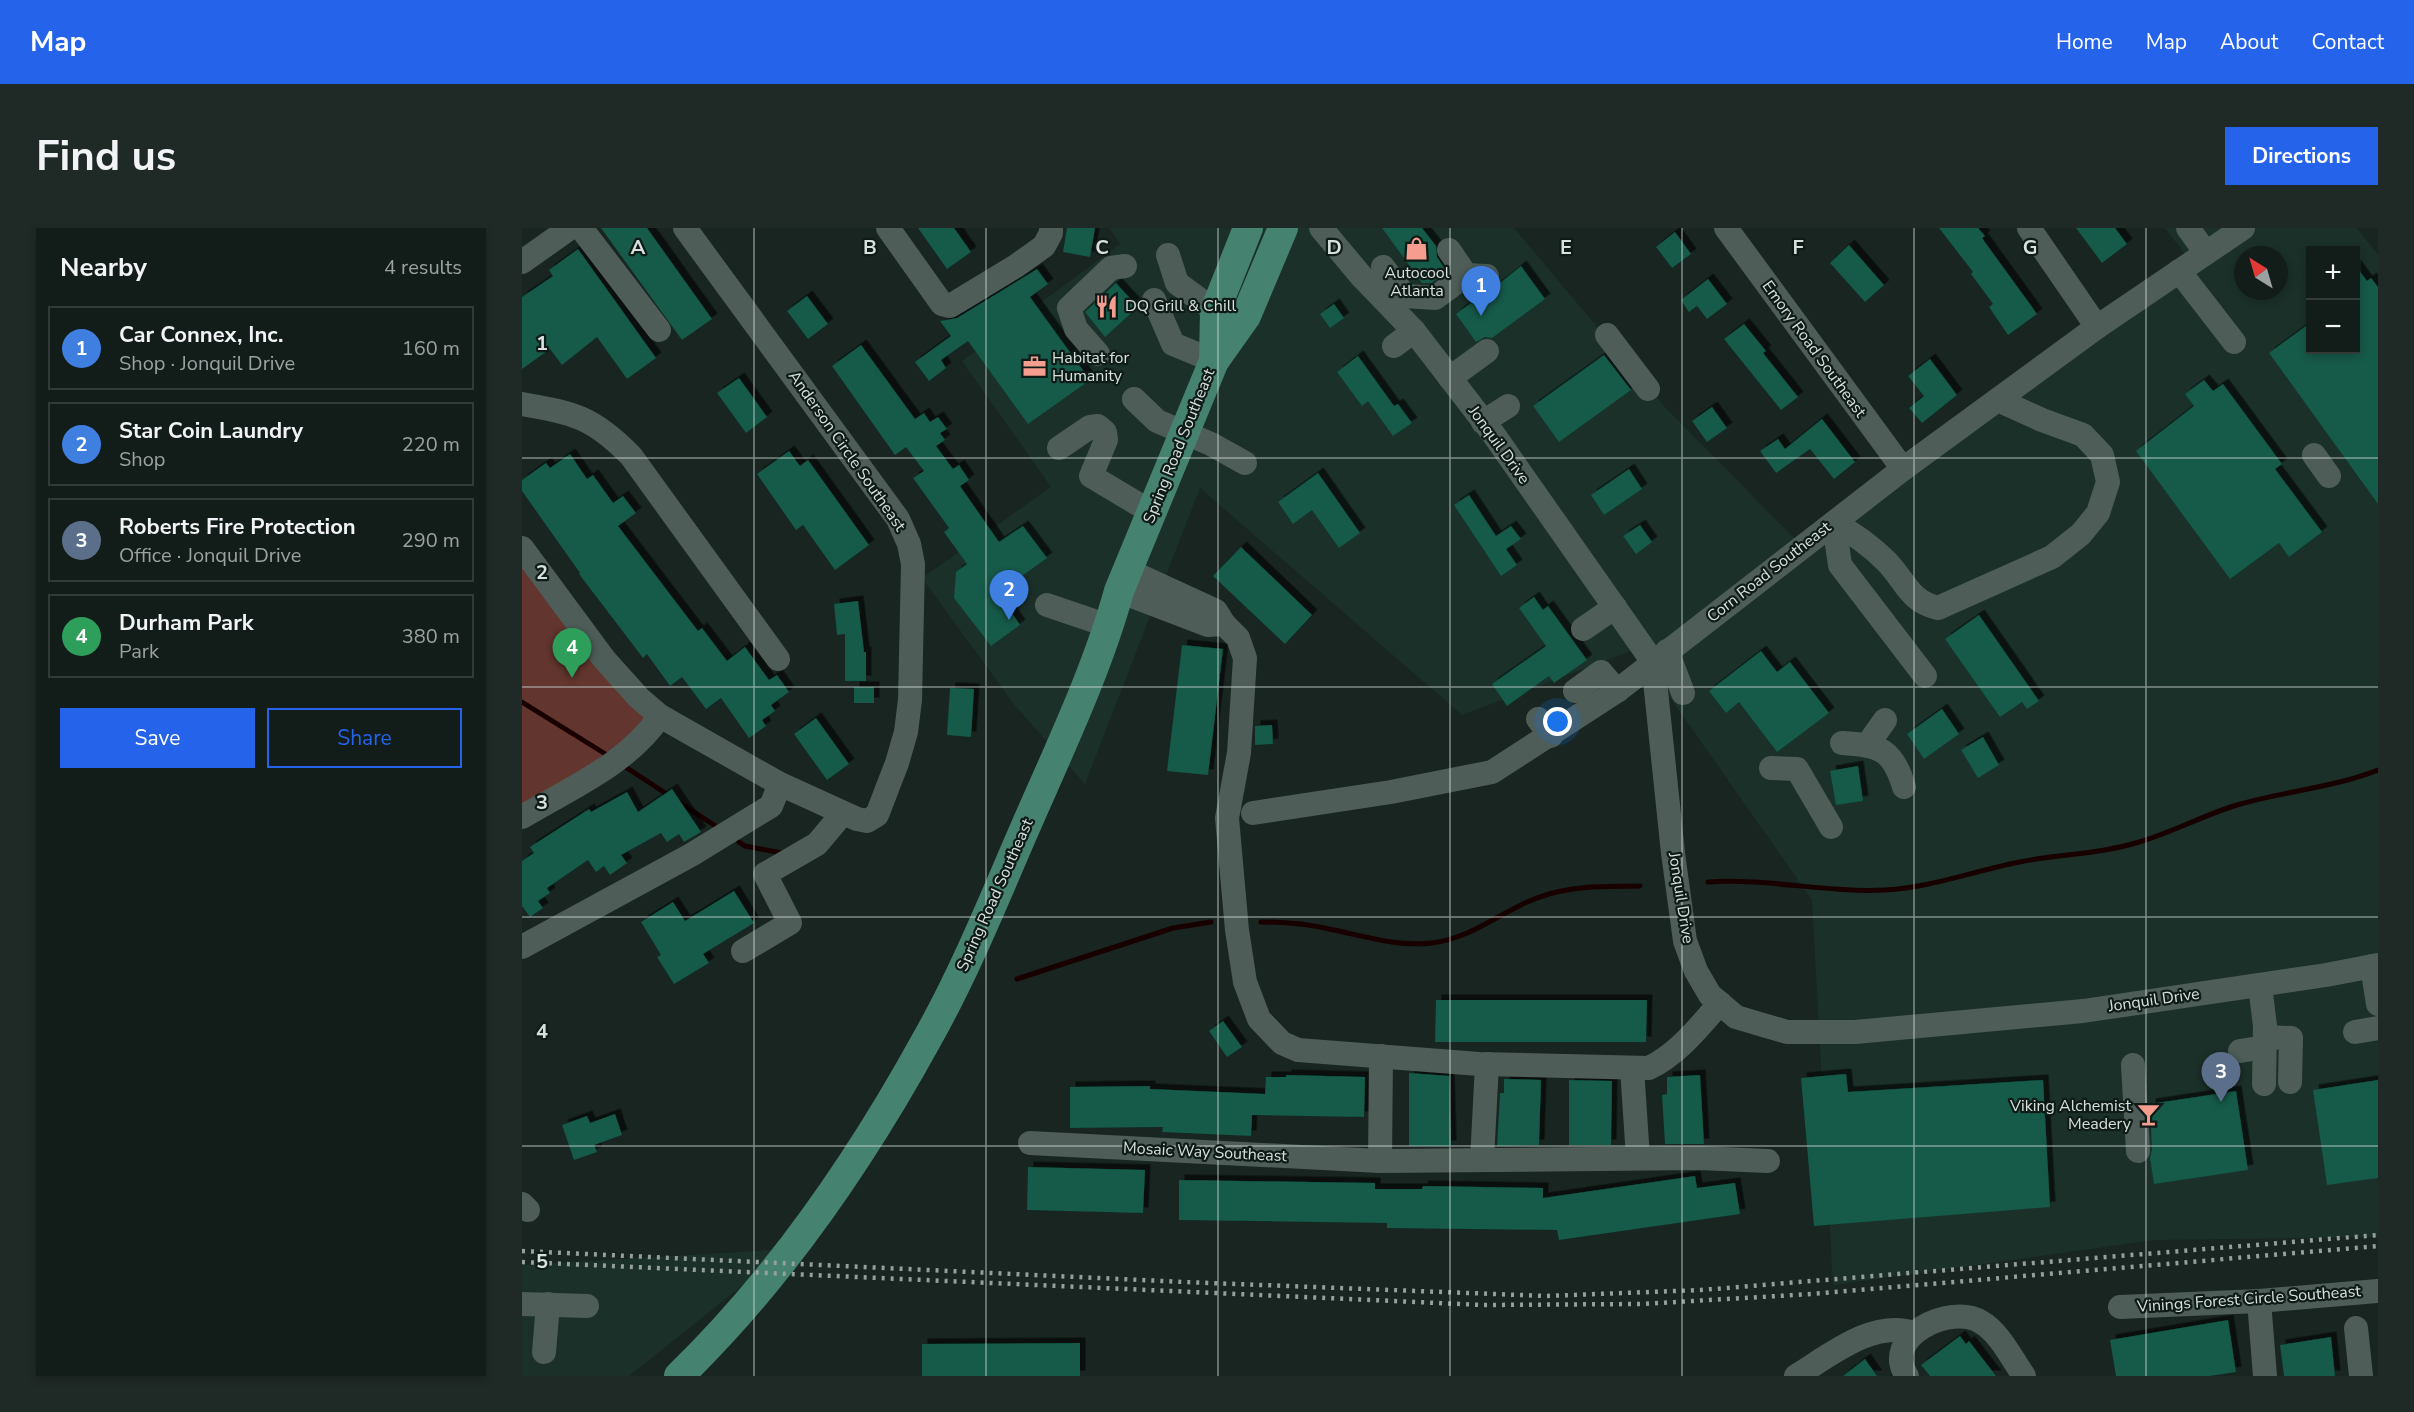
<!DOCTYPE html>
<html lang="en">
<head>
<meta charset="utf-8">
<style>
  body { margin:0; font-family:"Nunito Sans",sans-serif; background:#1f2925; color:#f1f3f6 }
  .controls { position:absolute; right:18px; top:18px; display:grid; overflow:hidden; border-radius:0px; box-shadow:0 3px 9px #0003 }
  .controls button { width:54px; height:54px; display:grid; place-items:center; padding:0; border:0; border-bottom:2px solid #313a37; background:#121c18; color:#f1f3f6; font:30px sans-serif }
  .compass { position:absolute; left:1712px; top:18px; width:54px; height:54px; border-radius:50%; background:#121c18; box-shadow:0 3px 9px #0003; rotate:323deg }
  .you { position:absolute; left:1036px; top:494px; width:21px; height:21px; margin:-15px; border:4px solid #fff; border-radius:50%; background:#1a73e8; box-shadow:0 0 0 9px #1a73e833 }
  .badge { display:grid; place-items:center; width:39px; height:39px; border-radius:50%; background:#2563eb; color:#fff; font-size:20px; font-weight:700 }
  .pin { position:absolute; translate:-50% -50px; filter:drop-shadow(0 2px 3px #0008) }
  .pin::after { content:''; position:absolute; top:32px; width:21px; height:18px; background:inherit; clip-path:polygon(0 0,100% 0,50% 100%) }
  .list { margin:0; padding:0; list-style:none }
  h2 { display:flex; justify-content:space-between; align-items:center; height:78px; margin:0; padding:0 24px; font-size:26px }
  h2 small { font-size:20px; font-weight:400; color:#9ca1a2 }
  .list li { display:grid; grid-template-columns:39px 1fr auto; gap:18px; align-items:center; box-sizing:border-box; height:84px; margin:0 12px 12px; padding:0 12px; border:2px solid #313a37; border-radius:0px }
  .list b { display:block; font-size:22px; white-space:nowrap }
  .list p { margin:0; font-size:20px; white-space:nowrap; color:#9ca1a2 }
  .list em { font-size:20px; font-style:normal; color:#9ca1a2 }
  .actions { display:flex; gap:12px; padding:18px 24px }
  .actions a { flex:1; padding:14px 0; border:2px solid #2563eb; border-radius:0px; text-align:center; font-size:21px; color:#2563eb }
  .actions .main { background:#2563eb; color:#fff }
  .map { position:relative; flex:none; width:1856px; height:1148px; overflow:hidden; border-radius:0px }
  header { display:flex; align-items:center; gap:36px; box-sizing:border-box; height:84px; padding:0 30px; background:#2563eb; color:#fff }
  header strong { font-size:28px }
  nav { display:flex; gap:33px; margin-inline-start:auto; font-size:21px }
  .intro { display:flex; align-items:center; justify-content:space-between; box-sizing:border-box; height:144px; padding:0 36px }
  h1 { margin:0; font-size:42px }
  .button { padding:15px 27px; border-radius:0px; background:#2563eb; color:#fff; font-size:21px; font-weight:700 }
  main { display:flex; gap:36px; padding:0 36px }
  aside { flex:1; background:#121c18; border-radius:0px; box-shadow:0 3px 9px #0003 }
  .map>svg:first-child { display:block }
  .built { fill:#1b3029; fill-rule:evenodd }
  .green { fill:#62352e }
  .lines { fill:none; stroke-linecap:round; stroke-linejoin:round }
  .stream { stroke:#190000; stroke-width:5 }
  .building { fill:#125a48; filter:url(#shadow) }
  .minor { stroke:#4e5d58; stroke-width:24 }
  .major { stroke:#468270; stroke-width:30 }
  .rail { stroke:#959f9b; stroke-width:4.5; stroke-dasharray:3 6; stroke-linecap:butt }
  .grid { fill:none; stroke:#d7e0dc; stroke-width:1.5; stroke-opacity:0.55 }
  .labels { text-anchor:middle; dominant-baseline:central; stroke-width:4.5; stroke-linejoin:round; paint-order:stroke }
  .poi-label { font-size:16px; fill:#d7e0dc; stroke:#0e1b17; text-anchor:start }
  .street-label { font-size:16px; fill:#d7e0dc; stroke:#0e1b17 }
  .grid-label { font-size:20px; text-anchor:middle; font-weight:bold; fill:#d7e0dc; stroke:#0e1b17; stroke-width:4.5; stroke-linejoin:round; paint-order:stroke }
</style>
</head>
<body>
<header>
<strong>Map</strong>
<nav><a>Home</a><a>Map</a><a>About</a><a>Contact</a></nav>
</header>
<div class="intro"><h1>Find us</h1><a class="button">Directions</a></div>
<main>
<aside>
<h2>Nearby<small>4 results</small></h2>
<ul class="list">
<li><span class="badge" style="background:#3f7fe0">1</span><div><b>Car Connex, Inc.</b><p>Shop · Jonquil Drive</p></div><em>160 m</em></li>
<li><span class="badge" style="background:#3f7fe0">2</span><div><b>Star Coin Laundry</b><p>Shop</p></div><em>220 m</em></li>
<li><span class="badge" style="background:#5c6f8a">3</span><div><b>Roberts Fire Protection</b><p>Office · Jonquil Drive</p></div><em>290 m</em></li>
<li><span class="badge" style="background:#2e9e5b">4</span><div><b>Durham Park</b><p>Park</p></div><em>380 m</em></li>
</ul>
<div class="actions"><a class="main">Save</a><a>Share</a></div>
</aside>
<div class="map">
<svg width="1856" height="1148" viewBox="0 0 1856 1148">
  <defs>
    <filter id="shadow"><feDropShadow dx="5.5" dy="-5.5" stdDeviation="0" flood-color="#0009"/></filter>
  </defs>
  <rect width="100%" height="100%" fill="#182520"/>
  <g class="built">
    <path d="M587,0H992L1141,177L1275,313L1669,34L1643,0H1835L1856,27V1009L1633,1012L1311,1057L1290,672L1114,421L940,487L678,260L563,556L494,479L400,350L529,259L440,133L598,16ZM1788,22H1834V122H1788ZM1721,27H1757V63H1721Z"/>
    <path d="M266,1021L107,1148H0V1037Z"/>
  </g>
  <path class="green" d="M0,320L138,488L0,589Z"/>
  <g class="lines">
    <g class="stream">
      <path d="M0,474L85,527"/>
      <path d="M102,538L192,597"/>
      <path d="M217,614L223,618L260,625"/>
      <path d="M1186,654C1246,650 1304,665 1363,662C1405,660 1447,645 1488,636C1530,626 1576,627 1617,614C1651,604 1682,587 1715,577C1762,563 1810,560 1856,542"/>
      <path d="M739,694C761,694 785,696 807,701C842,708 874,719 910,715C956,709 984,678 1027,666C1056,657 1088,659 1118,658"/>
      <path d="M495,751L651,700L689,694"/>
    </g>
  </g>
  <g class="building">
    <path d="M79,0H125L190,91L160,112Z"/>
    <path d="M396,0H432L449,24L425,41Z"/>
    <path d="M545,0H573L568,29L541,24Z"/>
    <path d="M860,0H900L914,18L915,29L925,44L909,55H900Z"/>
    <path d="M1417,0H1456L1463,8L1460,10L1515,86L1486,107L1467,79L1471,76L1449,46L1451,44Z"/>
    <path d="M1554,0H1593L1605,16L1580,35Z"/>
    <path d="M1153,4L1169,26L1150,40L1134,19Z"/>
    <path d="M1327,17L1362,57L1343,74L1308,35Z"/>
    <path d="M56,21L134,130L105,151L75,109L40,137L28,121L0,141V69L31,48L27,42Z"/>
    <path d="M1833,37L1845,53L1849,50L1856,59V276L1747,125L1788,95V122H1833Z"/>
    <path d="M999,38L1023,71L970,110L963,109L954,114L934,86L967,62L972,60Z"/>
    <path d="M515,41L526,56L508,69L568,152L506,196L446,113L419,132L424,140L407,153L393,134L429,108L418,93L435,90Z"/>
    <path d="M1186,51L1205,76L1185,91L1175,78L1167,84L1159,72Z"/>
    <path d="M594,55L616,79L583,109L563,84Z"/>
    <path d="M285,68L306,96L286,111L265,83Z"/>
    <path d="M812,76L822,90L808,100L798,86Z"/>
    <path d="M1222,96L1244,123L1241,125L1276,169L1259,182L1202,111Z"/>
    <path d="M339,117L393,191L402,185L408,194L416,189L425,201L418,205L423,212L414,218L431,241L437,237L447,252L438,258L477,314L501,298L525,330L476,365L498,397L469,418L432,370L434,344L445,336L422,304L427,300L391,250L402,243L384,219L373,227L310,138Z"/>
    <path d="M1082,127L1109,162L1037,214L1011,178Z"/>
    <path d="M836,128L872,178L876,176L890,195L871,208L846,173L840,178L815,144Z"/>
    <path d="M1408,131L1435,167L1400,195L1387,180L1402,168L1386,148Z"/>
    <path d="M217,150L245,189L224,205L195,165Z"/>
    <path d="M1682,152L1691,163L1701,156L1760,236L1753,241L1800,304L1767,329L1757,315L1708,351L1614,223L1672,178L1663,166Z"/>
    <path d="M1190,179L1205,200L1185,214L1170,193Z"/>
    <path d="M1300,191L1333,234L1312,251L1288,221L1254,245L1238,223L1256,211L1263,221Z"/>
    <path d="M267,223L278,238L286,232L347,317L313,342L281,297L274,302L235,246Z"/>
    <path d="M48,226L65,251L71,247L91,275L101,268L114,285L96,298L176,403L180,400L205,433L223,419L247,452L255,447L267,464L249,477L253,483L240,492L244,498L227,510L199,470L184,481L160,449L148,458L125,426L121,430L57,346L58,345L0,263V252L24,235L28,240Z"/>
    <path d="M1107,241L1120,261L1082,287L1069,267Z"/>
    <path d="M796,245L838,305L817,320L790,282L771,296L756,274Z"/>
    <path d="M947,267L974,308L989,298L999,311L984,321L995,337L979,348L932,277Z"/>
    <path d="M1118,297L1130,314L1114,326L1101,308Z"/>
    <path d="M719,319L790,387L763,416L691,348Z"/>
    <path d="M1012,369L1021,382L1026,378L1065,432L1032,455L1027,448L985,478L970,456L1024,418L997,380Z"/>
    <path d="M336,373L342,424H344V453H323V406L315,407L312,376Z"/>
    <path d="M1457,387L1517,473L1505,481L1500,474L1478,489L1423,411Z"/>
    <path d="M660,417L701,421L686,547L645,543Z"/>
    <path d="M1239,423L1255,444L1268,434L1307,485L1255,524L1217,474L1204,485L1187,463Z"/>
    <rect x="332" y="459" width="20" height="16"/>
    <path d="M428,460L452,461L449,509L425,507Z"/>
    <path d="M1420,481L1437,506L1402,531L1385,506Z"/>
    <path d="M294,490L327,536L305,552L272,506Z"/>
    <path d="M750,497L751,516L733,517V498Z"/>
    <path d="M1461,509L1477,537L1456,550L1439,522Z"/>
    <path d="M1336,538L1341,573L1314,577L1308,543Z"/>
    <path d="M150,561L179,604L162,614L157,606L145,614L139,605L99,627L105,635L88,647L82,638L74,644L66,632L25,660L28,665L16,673L21,680L8,689L0,678V633L12,625L8,619L67,581L69,584L105,564L116,584Z"/>
    <path d="M212,663L232,695L181,726L187,735L152,756L135,729L139,727L119,694L151,674L163,693Z"/>
    <path d="M914,772H1125L1124,814H913Z"/>
    <path d="M701,793L720,819L705,829L687,803Z"/>
    <path d="M887,845L927,848L929,918H887Z"/>
    <path d="M1324,846L1326,864L1521,852L1528,979L1292,998L1279,850Z"/>
    <path d="M764,847L843,849L842,889L730,887L729,908L640,904L641,899L548,900V859L628,858V861L743,866L744,849H764Z"/>
    <path d="M1178,847L1182,916H1143L1140,867L1145,866V849Z"/>
    <path d="M982,851L1019,852L1017,917L975,918L978,865H982Z"/>
    <path d="M1047,852L1090,853L1089,917H1047Z"/>
    <path d="M1856,852V950L1805,957L1791,862Z"/>
    <path d="M1714,863L1726,942L1632,956L1628,930L1630,922L1628,876Z"/>
    <path d="M93,886L100,907L72,917L75,924L52,932L40,897L65,888L68,895Z"/>
    <path d="M506,939L623,942L621,985L505,982Z"/>
    <path d="M1173,948L1175,960L1213,955L1218,986L1037,1012L1035,1002L865,1000V995L657,992V952L853,955V961H900L901,958L1021,960V970Z"/>
    <path d="M1706,1092L1714,1144L1688,1148H1594L1588,1112Z"/>
    <path d="M1438,1108L1444,1116L1447,1113L1474,1148H1408L1399,1137Z"/>
    <path d="M1809,1109L1813,1148H1762L1758,1117Z"/>
    <path d="M558,1115V1148H400V1116Z"/>
    <path d="M1343,1131L1355,1148H1321Z"/>
  </g>
  <g class="lines">
    <g class="minor">
      <path d="M59,0L137,102"/>
      <path d="M366,0L420,76L428,78L494,38L522,18L529,5V0"/>
      <path d="M799,0L840,49L892,103L972,207L1131,434L1151,625L1163,713L1174,743L1188,767L1214,789L1265,804H1333L1561,783L1804,747L1856,737"/>
      <path d="M1204,0L1381,241"/>
      <path d="M1507,0L1575,99"/>
      <path d="M1666,0L1684,25"/>
      <path d="M927,22L944,47"/>
      <path d="M646,27L655,55L693,83"/>
      <path d="M0,34L48,0"/>
      <path d="M861,39L883,68L913,70L944,47L965,48"/>
      <path d="M1657,43L1712,114"/>
      <path d="M632,72L651,116L692,133"/>
      <path d="M1085,107L1126,161"/>
      <path d="M872,118L892,103"/>
      <path d="M576,126L554,101L547,80L589,40L603,38"/>
      <path d="M928,150L965,123"/>
      <path d="M612,171L635,193L689,216L723,235"/>
      <path d="M0,176C52,185 71,189 109,228L256,431"/>
      <path d="M961,194L986,178"/>
      <path d="M537,220L568,199L576,198L583,204L584,212L569,248L631,285"/>
      <path d="M1792,227L1807,248"/>
      <path d="M1312,295C1331,305 1350,319 1365,334C1384,354 1387,373 1416,380L1530,329L1559,306L1576,285L1586,254L1580,227L1561,207L1520,192L1476,172"/>
      <path d="M1312,295L1318,337L1403,448"/>
      <path d="M0,320L82,431L117,470L138,488L258,556L335,591L345,593L355,587L375,535L384,504L388,472L391,336L387,316L376,291L163,0"/>
      <path d="M607,343L694,383L702,396L716,410L723,430L717,525L705,590L715,702L723,754L737,791L760,815L776,822L957,836L1127,840C1156,826 1177,799 1198,775"/>
      <path d="M597,363L686,397L702,396"/>
      <path d="M525,377L587,398"/>
      <path d="M1061,401L1093,379"/>
      <path d="M1145,423L1161,465"/>
      <path d="M1053,463L1079,444L1095,463"/>
      <path d="M1016,491L1029,508"/>
      <path d="M1320,515C1357,517 1371,521 1382,559"/>
      <path d="M1346,516L1363,492"/>
      <path d="M1249,540L1275,541L1309,599"/>
      <path d="M731,585L869,564L970,544L1095,463L1381,241L1575,99L1721,0"/>
      <path d="M0,589C48,560 106,536 138,488"/>
      <path d="M0,719L169,627L249,578L258,556"/>
      <path d="M221,723L268,695L243,646L295,616L321,585"/>
      <path d="M1850,738L1856,776"/>
      <path d="M1738,757L1743,798L1742,856"/>
      <path d="M1833,804L1856,800"/>
      <path d="M1743,809L1769,810L1768,854"/>
      <path d="M1718,823L1743,819"/>
      <path d="M1611,837L1616,923"/>
      <path d="M1110,840L1116,930"/>
      <path d="M508,915L858,933L1177,930L1246,933"/>
      <path d="M960,932L965,836"/>
      <path d="M858,933L859,828"/>
      <path d="M0,976L6,982"/>
      <path d="M1737,1073L1743,1148"/>
      <path d="M0,1076L65,1078"/>
      <path d="M1598,1079L1737,1073L1856,1063"/>
      <path d="M1834,1100L1839,1148"/>
      <path d="M22,1124L26,1076"/>
      <path d="M1274,1148C1307,1128 1351,1091 1392,1105"/>
      <path d="M1385,1148C1358,1109 1429,1075 1459,1094C1478,1105 1490,1131 1502,1148"/>
    </g>
    <g class="major">
      <path d="M692,133L693,83L726,0"/>
      <path d="M157,1148C257,1051 338,933 405,811C443,744 472,671 503,600C536,524 575,443 597,363L692,133L724,88L761,0"/>
    </g>
    <g class="rail">
      <path d="M0,1023L662,1054L1024,1068L1179,1062L1856,1007"/>
      <path d="M0,1034L961,1077L1119,1076L1290,1066L1856,1018"/>
    </g>
  </g>
  <path class="grid" d="M232,0V1148M464,0V1148M696,0V1148M928,0V1148M1160,0V1148M1392,0V1148M1624,0V1148M0,230H1856M0,459H1856M0,689H1856M0,918H1856"/>
  <defs>
    <symbol id="shop-bare" viewBox="-9 -9 18 18"><path d="M-5-2.5h2.3a2.7 3.5 0 0 1 5.4 0H5L5.5 6h-11ZM-1.5-2.5h3a1.5 2.3 0 0 0-3 0Z" fill="#f59d8f" stroke="#0e1b17" stroke-width="2.5" paint-order="stroke"/></symbol>
    <symbol id="restaurant-bare" viewBox="-9 -9 18 18"><path d="M-5-6h1v4h1v-4h1v4h1v-4h1v5L-1.5 .5V6h-2V.5L-5-1ZM5-6V6H3V1.5H1.5Q1.5-4 5-6Z" fill="#f59d8f" stroke="#0e1b17" stroke-width="2.5" paint-order="stroke"/></symbol>
    <symbol id="office-bare" viewBox="-9 -9 18 18"><path d="M-6-3h4V-5.5h4V-3h4V5H-6ZM-1-4.5V-3h2v-1.5ZM-6 0V1H6V0Z" fill="#f59d8f" stroke="#0e1b17" stroke-width="2.5" paint-order="stroke"/></symbol>
    <symbol id="bar-bare" viewBox="-9 -9 18 18"><path d="M-6-5H6L.8 .8V4.5H3.5V6h-7V4.5H-.8V.8Z" fill="#f59d8f" stroke="#0e1b17" stroke-width="2.5" paint-order="stroke"/></symbol>
  </defs>
  <g fill-rule="evenodd">
    <use href="#shop-bare" x="878" y="4" width="33" height="33"/>
    <use href="#restaurant-bare" x="568" y="62" width="33" height="33"/>
    <use href="#office-bare" x="496" y="122" width="33" height="33"/>
    <use href="#bar-bare" x="1610" y="870" width="33" height="33"/>
  </g>
  <g class="labels">
    <g class="poi-label">
      <text x="895" y="45" text-anchor="middle">Autocool<tspan x="895" dy="18">Atlanta</tspan></text>
      <text x="603" y="78">DQ Grill &amp; Chill</text>
      <text x="530" y="130">Habitat for<tspan x="530" dy="18">Humanity</tspan></text>
      <text x="1609" y="878" text-anchor="end">Viking Alchemist<tspan x="1609" dy="18">Meadery</tspan></text>
    </g>
    <g class="street-label">
      <text transform="translate(1292 121) rotate(54)">Emory Road Southeast</text>
      <text transform="translate(977 217) rotate(54)">Jonquil Drive</text>
      <text transform="translate(657 218) rotate(-68)">Spring Road Southeast</text>
      <text transform="translate(325 223) rotate(55)">Anderson Circle Southeast</text>
      <text transform="translate(1247 344) rotate(-38)">Corn Road Southeast</text>
      <text transform="translate(473 667) rotate(-66)">Spring Road Southeast</text>
      <text transform="translate(1159 670) rotate(81)">Jonquil Drive</text>
      <text transform="translate(1632 772) rotate(-8)">Jonquil Drive</text>
      <text transform="translate(683 924) rotate(3)">Mosaic Way Southeast</text>
      <text transform="translate(1727 1071) rotate(-4)">Vinings Forest Circle Southeast</text>
    </g>
  </g>
  <g class="grid-label">
    <text x="116" y="26">A</text>
    <text x="348" y="26">B</text>
    <text x="580" y="26">C</text>
    <text x="812" y="26">D</text>
    <text x="1044" y="26">E</text>
    <text x="1276" y="26">F</text>
    <text x="1508" y="26">G</text>
    <text x="20" y="122">1</text>
    <text x="20" y="351">2</text>
    <text x="20" y="581">3</text>
    <text x="20" y="810">4</text>
    <text x="20" y="1040">5</text>
  </g>
</svg>
<div class="controls">
<button>+</button>
<button>−</button>
</div>
<svg class="compass" viewBox="-18 -18 36 36"><path d="M0-13l5 13h-10z" fill="#e53935"/><path d="M0 13l5-13h-10z" fill="#9ca1a2"/></svg>
<div class="you"></div>
<div class="pin badge" style="left:959px;top:88px;background:#3f7fe0">1</div>
<div class="pin badge" style="left:487px;top:392px;background:#3f7fe0">2</div>
<div class="pin badge" style="left:1699px;top:874px;background:#5c6f8a">3</div>
<div class="pin badge" style="left:50px;top:450px;background:#2e9e5b">4</div>
</div>
</main>
</body>
</html>
